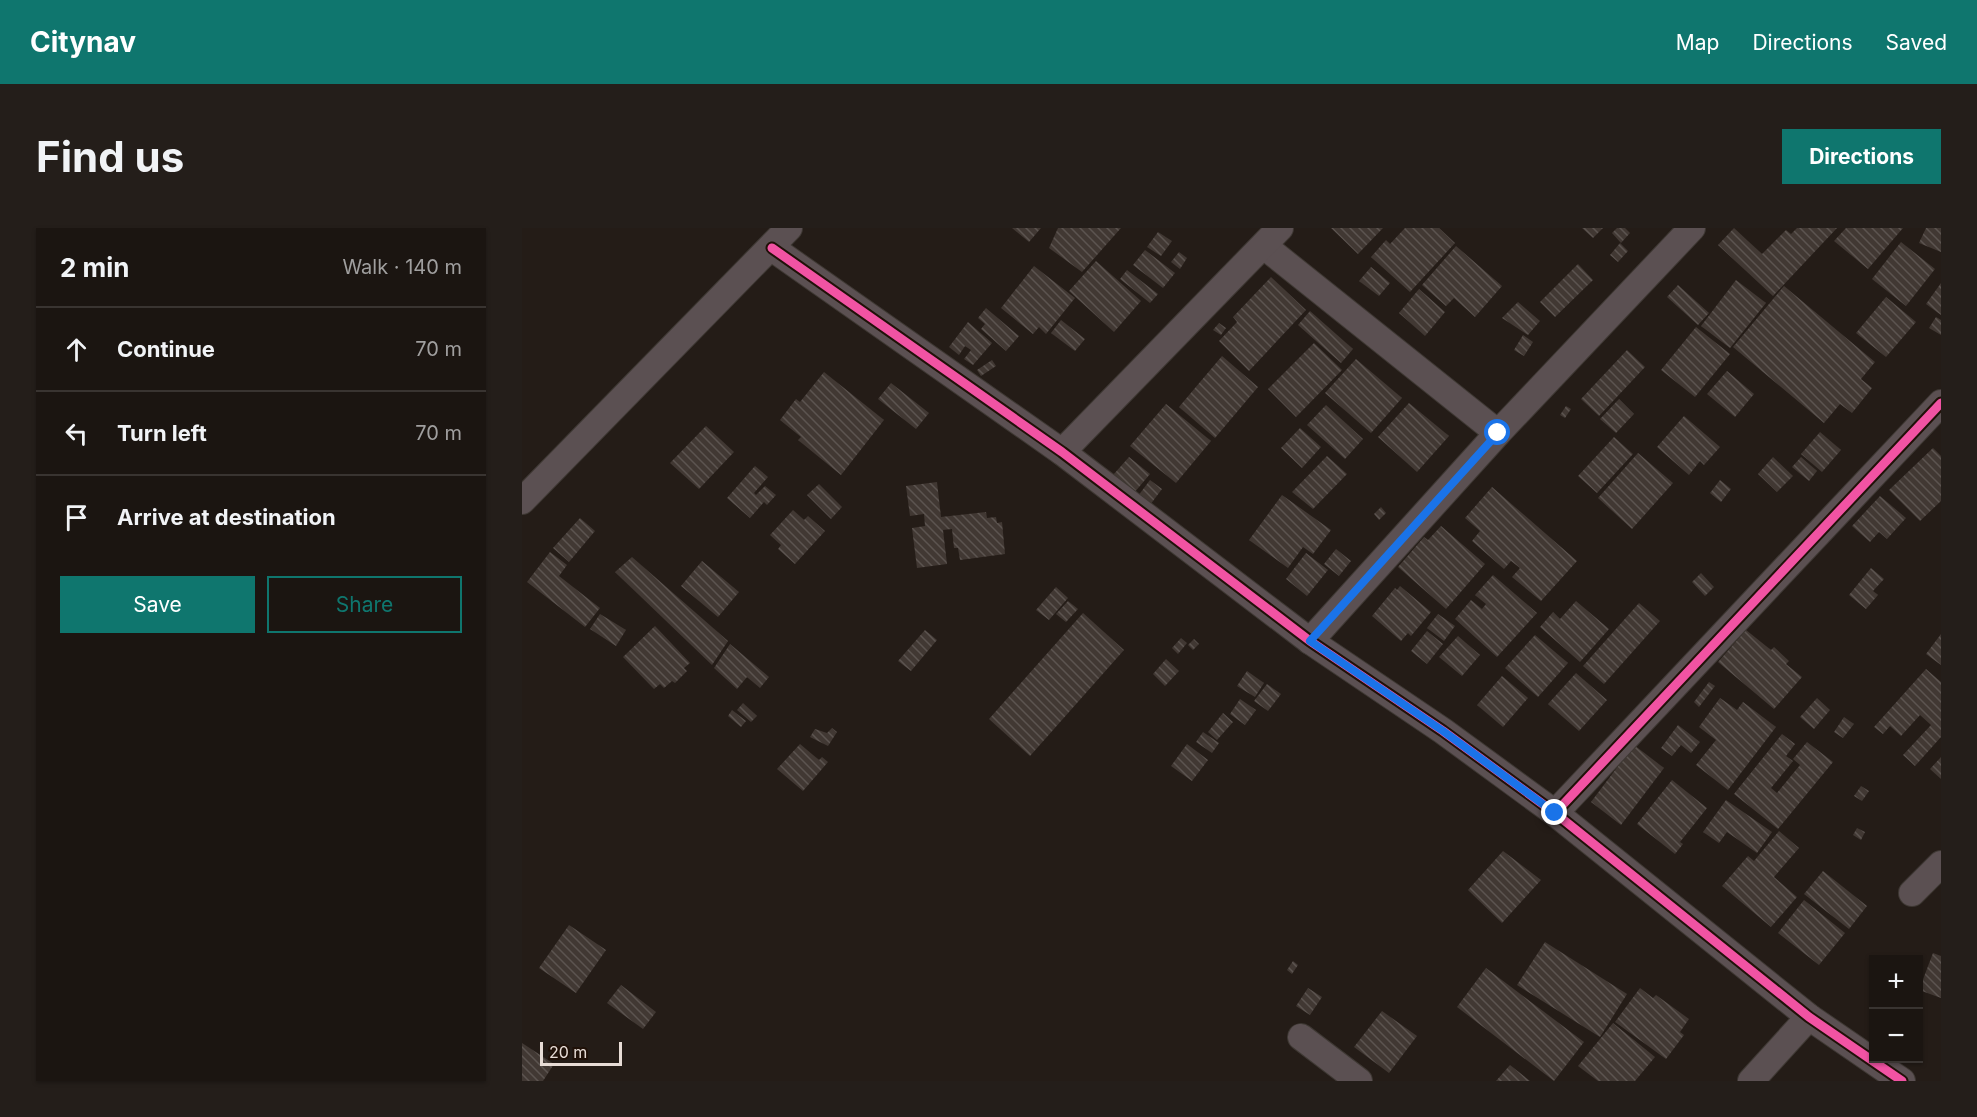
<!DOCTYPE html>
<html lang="en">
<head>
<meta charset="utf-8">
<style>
  body { margin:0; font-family:Inter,sans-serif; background:#241e1a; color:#f1f3f6 }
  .controls { position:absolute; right:18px; bottom:18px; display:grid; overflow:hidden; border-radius:0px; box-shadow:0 2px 4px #0004 }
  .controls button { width:54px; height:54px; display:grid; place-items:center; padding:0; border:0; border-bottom:2px solid #393431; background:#1b1511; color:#f1f3f6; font:30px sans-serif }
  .scale { position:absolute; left:18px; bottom:15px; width:82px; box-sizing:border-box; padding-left:6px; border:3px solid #e7dcd6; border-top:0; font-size:16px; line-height:21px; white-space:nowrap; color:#e7dcd6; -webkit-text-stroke:4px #201108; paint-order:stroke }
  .stop { position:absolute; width:18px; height:18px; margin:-14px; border:4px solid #1a73e8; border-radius:50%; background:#fff }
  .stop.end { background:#1a73e8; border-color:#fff; box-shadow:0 2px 6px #0008 }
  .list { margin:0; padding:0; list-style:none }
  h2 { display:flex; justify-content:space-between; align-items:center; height:78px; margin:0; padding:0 24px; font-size:26px }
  h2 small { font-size:20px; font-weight:400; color:#a09f9f }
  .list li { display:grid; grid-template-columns:39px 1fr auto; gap:18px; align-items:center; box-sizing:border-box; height:84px; padding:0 24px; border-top:2px solid #393431 }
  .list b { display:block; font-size:22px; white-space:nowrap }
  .list em { font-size:20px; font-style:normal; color:#a09f9f }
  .actions { display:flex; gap:12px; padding:18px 24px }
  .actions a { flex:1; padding:14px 0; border:2px solid #0f766e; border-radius:0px; text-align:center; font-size:21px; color:#0f766e }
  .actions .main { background:#0f766e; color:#fff }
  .icon { flex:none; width:33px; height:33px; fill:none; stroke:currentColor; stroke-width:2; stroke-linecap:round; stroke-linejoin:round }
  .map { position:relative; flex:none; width:1419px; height:853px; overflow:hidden; border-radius:0px }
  header { display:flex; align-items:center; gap:36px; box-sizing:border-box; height:84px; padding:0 30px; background:#0f766e; color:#fff }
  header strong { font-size:28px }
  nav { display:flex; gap:33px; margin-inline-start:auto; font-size:21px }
  .intro { display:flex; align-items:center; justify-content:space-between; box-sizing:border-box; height:144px; padding:0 36px }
  h1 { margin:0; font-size:42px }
  .button { padding:15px 27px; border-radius:0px; background:#0f766e; color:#fff; font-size:21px; font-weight:700 }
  main { display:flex; gap:36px; padding:0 36px }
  aside { flex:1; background:#1b1511; border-radius:0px; box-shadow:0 2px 4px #0004 }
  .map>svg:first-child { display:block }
  .building { fill:url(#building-back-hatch) }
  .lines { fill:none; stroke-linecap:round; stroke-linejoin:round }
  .street-casing { stroke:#3e3833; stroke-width:28 }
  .street { stroke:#5b5052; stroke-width:26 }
  .cycleway-casing { stroke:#201108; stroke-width:13 }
  .cycleway { stroke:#f153a3; stroke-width:9 }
  .route { stroke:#1a73e8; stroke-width:8 }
</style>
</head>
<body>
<header>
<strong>Citynav</strong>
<nav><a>Map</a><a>Directions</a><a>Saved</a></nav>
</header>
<div class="intro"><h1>Find us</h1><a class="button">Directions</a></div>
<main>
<aside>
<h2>2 min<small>Walk · 140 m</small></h2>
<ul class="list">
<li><svg class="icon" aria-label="ahead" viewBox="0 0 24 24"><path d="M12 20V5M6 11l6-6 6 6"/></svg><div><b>Continue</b></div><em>70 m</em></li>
<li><svg class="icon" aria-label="left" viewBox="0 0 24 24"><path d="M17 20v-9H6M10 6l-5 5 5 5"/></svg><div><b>Turn left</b></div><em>70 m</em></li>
<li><svg class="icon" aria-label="arrive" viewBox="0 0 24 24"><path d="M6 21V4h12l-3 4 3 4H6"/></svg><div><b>Arrive at destination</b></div></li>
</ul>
<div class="actions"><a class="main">Save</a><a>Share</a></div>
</aside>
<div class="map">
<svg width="1419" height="853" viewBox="0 0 1419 853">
  <defs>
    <pattern id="building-back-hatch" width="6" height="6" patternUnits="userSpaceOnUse" patternTransform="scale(1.5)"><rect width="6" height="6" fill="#413833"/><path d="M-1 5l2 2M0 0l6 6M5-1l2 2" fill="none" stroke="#5c5450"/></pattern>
  </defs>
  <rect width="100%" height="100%" fill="#241c17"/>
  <g class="building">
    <path d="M490,0H519L507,14Z"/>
    <path d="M536,0H599L560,44L527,20Z"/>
    <path d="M809,0H861L836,26Z"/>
    <path d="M883,0H917L933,15L888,64L849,29L864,12L868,16Z"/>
    <path d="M1060,0H1081L1071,10Z"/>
    <path d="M1095,0H1103L1108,5L1099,15L1090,5Z"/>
    <path d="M1212,0L1240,26L1264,2L1269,6L1275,0H1315L1251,68L1196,17Z"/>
    <path d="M1324,0H1381L1346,41L1312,13Z"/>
    <path d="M1404,0H1419V24L1397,15Z"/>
    <path d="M636,4L650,13L639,28L625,19Z"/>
    <path d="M1379,14L1413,41L1384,78L1350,51Z"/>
    <path d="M1098,15L1106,23L1096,34L1088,27Z"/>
    <path d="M934,18L980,58L953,89L932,70L924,78L900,57Z"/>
    <path d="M623,22L653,45L641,60L611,37Z"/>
    <path d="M657,24L665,30L658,41L649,34Z"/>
    <path d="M574,33L619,73L592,104L547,63Z"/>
    <path d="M1056,36L1071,52L1033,89L1018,74Z"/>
    <path d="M512,38L553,70L524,106L517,99L511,106L479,80Z"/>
    <path d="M849,39L868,55L857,68L837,53Z"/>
    <path d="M605,42L636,66L628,75L598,51Z"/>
    <path d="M749,49L784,82L727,143L697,113L715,94L711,89Z"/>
    <path d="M1214,52L1244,75L1208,120L1179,98Z"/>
    <path d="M1419,55V87L1404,76Z"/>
    <path d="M1156,57L1187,85L1176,97L1145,69Z"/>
    <path d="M1262,58L1353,134L1339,151L1350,160L1330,185L1318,176L1302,195L1211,119Z"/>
    <path d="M897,61L923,84L903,108L877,85Z"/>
    <path d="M1364,69L1394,94L1364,129L1334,105Z"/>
    <path d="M996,74L1018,93L1006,107L980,90Z"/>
    <path d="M464,80L497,108L484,123L459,101L463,96L456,90Z"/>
    <path d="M788,83L831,121L819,135L776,97Z"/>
    <path d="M1414,89L1419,92V107L1407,100Z"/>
    <path d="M539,92L563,111L553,123L529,105Z"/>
    <path d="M446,94L470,115L451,137L442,131L449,122L443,118L437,127L427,119Z"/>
    <path d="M697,95L704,100L699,107L691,102Z"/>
    <path d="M1174,99L1208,126L1173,169L1139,142Z"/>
    <path d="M1001,107L1011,114L1002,128L992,122Z"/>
    <path d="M792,115L820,142L774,189L746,161Z"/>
    <path d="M1105,122L1123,139L1077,188L1059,171Z"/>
    <path d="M700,128L736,159L693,210L657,179Z"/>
    <path d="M834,131L880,170L849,205L803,165Z"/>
    <path d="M470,132L474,138L459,148L455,142Z"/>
    <path d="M1205,143L1232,166L1213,189L1185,166Z"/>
    <path d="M302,144L362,192L319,247L276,212L279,209L258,192L274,171L278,174Z"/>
    <path d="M369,155L407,185L394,201L356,171Z"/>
    <path d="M1097,171L1112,186L1094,205L1078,191Z"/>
    <path d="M887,175L927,208L895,244L856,209Z"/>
    <path d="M644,176L689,213L654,255L608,218Z"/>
    <path d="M804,177L841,211L823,231L785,197Z"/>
    <path d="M1044,178L1049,181L1043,190L1038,187Z"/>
    <path d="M1162,188L1198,219L1182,237L1178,233L1167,247L1135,219Z"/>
    <path d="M184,198L212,224L177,261L148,235Z"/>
    <path d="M778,200L799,219L780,240L759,220Z"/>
    <path d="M1298,204L1319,222L1300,244L1279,226Z"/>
    <path d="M1092,209L1111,226L1075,265L1056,248Z"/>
    <path d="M1411,220L1419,228V273L1398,293L1367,262Z"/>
    <path d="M1116,225L1151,255L1110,301L1076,270Z"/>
    <path d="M805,228L825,246L791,281L770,264Z"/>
    <path d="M607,229L628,246L612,265L591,247Z"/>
    <path d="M1251,229L1271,248L1255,264L1236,246Z"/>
    <path d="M1279,229L1295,243L1287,253L1270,239Z"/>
    <path d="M233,238L246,249L232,265L234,267L243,258L254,267L245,277L242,274L228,290L205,270Z"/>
    <path d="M628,252L640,261L628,277L616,268Z"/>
    <path d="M1198,252L1209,261L1199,274L1188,265Z"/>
    <path d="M415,254L419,289L464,284L465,290L474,289L475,295L480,294L483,326L438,332L436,320H432L430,301L421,302L425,336L395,340L390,300L403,298L402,286L388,288L384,258Z"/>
    <path d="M297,256L320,279L309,291L285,267Z"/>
    <path d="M970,259L1055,333L1019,373L990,349L998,340L989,333L982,341L950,313L958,303L943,290Z"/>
    <path d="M760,267L809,302L791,326L781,319L766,340L727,312Z"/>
    <path d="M1358,268L1384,290L1365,311L1357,304L1348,314L1330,298Z"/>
    <path d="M859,279L864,285L857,292L852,286Z"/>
    <path d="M271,282L282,292L286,288L303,303L273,336L256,321L259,317L248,307Z"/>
    <path d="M58,290L73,303L47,334L31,320Z"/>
    <path d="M919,298L963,336L924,381L876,339L902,309L906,312Z"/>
    <path d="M814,321L829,333L817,348L802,336Z"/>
    <path d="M28,324L45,337L37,348L78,380L63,399L5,354Z"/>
    <path d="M784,325L806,342L785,368L764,351Z"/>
    <path d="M110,329L206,413L190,437L93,344Z"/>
    <path d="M180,333L217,364L196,389L159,358Z"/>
    <path d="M1349,340L1362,351L1351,363L1356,367L1344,381L1327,367Z"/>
    <path d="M1179,345L1192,359L1183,368L1170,354Z"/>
    <path d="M971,347L1015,385L975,429L933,391L949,372L960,381L964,376L953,367Z"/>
    <path d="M878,358L909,384L889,408L886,405L879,413L850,388L873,360L875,362Z"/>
    <path d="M534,359L546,370L527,392L514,382Z"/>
    <path d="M546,373L556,381L544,394L534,386Z"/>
    <path d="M1054,373L1087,401L1058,434L1018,399L1031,384L1038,391Z"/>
    <path d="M1117,375L1138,393L1082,456L1061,438Z"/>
    <path d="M561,385L602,422L508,528L467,491Z"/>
    <path d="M78,386L104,402L94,418L68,401Z"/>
    <path d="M916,386L933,398L922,413L905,400Z"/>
    <path d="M133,398L168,435L162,440L165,443L153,455L150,453L142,460L138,456L132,461L101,429Z"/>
    <path d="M403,402L415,412L389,443L376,433Z"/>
    <path d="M1224,402L1249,422L1252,419L1267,433L1264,436L1280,449L1252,481L1196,434Z"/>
    <path d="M905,403L921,416L905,436L889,423Z"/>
    <path d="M1419,406V437L1404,426Z"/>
    <path d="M1013,407L1046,435L1016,469L983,440Z"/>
    <path d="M936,408L958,427L940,448L917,429Z"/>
    <path d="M659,410L665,415L656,426L650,420Z"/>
    <path d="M672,411L677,416L671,422L666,417Z"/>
    <path d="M208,416L247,449L238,460L225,449L215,461L192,440Z"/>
    <path d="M644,431L657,443L643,458L631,446Z"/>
    <path d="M1404,441L1419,454V509L1393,538L1381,527L1409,497L1398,487L1379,508L1368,498L1361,506L1352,499Z"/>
    <path d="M725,443L742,455L733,469L715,458Z"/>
    <path d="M1054,445L1085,472L1057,503L1026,476Z"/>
    <path d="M980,448L1006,470L981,499L955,477Z"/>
    <path d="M1187,454L1193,458L1177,479L1172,474Z"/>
    <path d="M745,456L759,466L746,483L732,473Z"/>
    <path d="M1198,470L1215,482L1221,474L1254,499L1206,562L1174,537L1194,512L1177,499Z"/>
    <path d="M1295,470L1308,482L1292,501L1278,489Z"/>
    <path d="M718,471L734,482L723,497L708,486Z"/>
    <path d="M221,475L235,488L229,494L215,482Z"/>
    <path d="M210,482L224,493L219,499L206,488Z"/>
    <path d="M701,485L711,494L695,512L686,504Z"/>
    <path d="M1322,489L1332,496L1321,510L1312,504Z"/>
    <path d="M1156,497L1178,514L1169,525L1159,517L1150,528L1139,520Z"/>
    <path d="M310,500L315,504L306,518L288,509L293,501L305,505Z"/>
    <path d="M681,504L697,515L690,525L674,514Z"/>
    <path d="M1260,506L1273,516L1264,528L1271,533L1249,560L1255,565L1278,537L1271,531L1285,514L1311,534L1256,601L1212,566Z"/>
    <path d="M278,516L297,532L300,529L306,534L281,563L255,541Z"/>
    <path d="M665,516L686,532L670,553L649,538Z"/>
    <path d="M1112,517L1142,540L1099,597L1069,574Z"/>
    <path d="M1419,529V551L1408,541Z"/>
    <path d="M1150,552L1185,580L1158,614L1161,616L1153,626L1115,596Z"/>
    <path d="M1339,558L1347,563L1340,573L1332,568Z"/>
    <path d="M1204,572L1250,604L1235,625L1205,604L1197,615L1181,604Z"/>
    <path d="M1335,600L1343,604L1339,612L1331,607Z"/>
    <path d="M1257,603L1277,620L1252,649L1275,669L1249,699L1200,658L1226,628L1232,633Z"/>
    <path d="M981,623L1019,652L980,695L946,662Z"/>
    <path d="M1301,643L1345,678L1327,701L1282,666Z"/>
    <path d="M1282,672L1323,705L1297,737L1256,705Z"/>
    <path d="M47,697L84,722L54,765L17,740Z"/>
    <path d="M1023,714L1105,766L1078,809L995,757Z"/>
    <path d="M1411,725L1419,728V770L1397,762Z"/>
    <path d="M771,733L776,737L770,746L765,742Z"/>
    <path d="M964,740L1062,814L1032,853L935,779Z"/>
    <path d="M99,757L134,784L121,801L85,775Z"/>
    <path d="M786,760L800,769L788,787L774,778Z"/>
    <path d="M1118,760L1131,770L1134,767L1167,791L1158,804L1162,807L1144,831L1093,794Z"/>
    <path d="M860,783L895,808L867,845L832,819Z"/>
    <path d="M1091,795L1133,829L1113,853H1076L1056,838Z"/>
    <path d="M0,815L32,836L21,853H0Z"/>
    <path d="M988,837L1008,853H974Z"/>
  </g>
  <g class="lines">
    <defs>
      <g id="street">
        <path d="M742,18L976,205"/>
        <path d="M250,20L540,224L788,413L921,503L1033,585L1287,789L1380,853"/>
        <path d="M540,224L758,0"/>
        <path d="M0,273L267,0"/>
        <path d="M788,413L976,205L1170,0"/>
        <path d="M1033,585L1419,175"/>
        <path d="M1390,665L1419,636"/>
        <path d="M779,809L837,853"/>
        <path d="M1229,853L1287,789"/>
      </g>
    </defs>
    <use href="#street" class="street-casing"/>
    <use href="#street" class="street"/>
    <defs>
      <g id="cycleway">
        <path d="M250,20L540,224L788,413L921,503L1033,585L1287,789L1380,853"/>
        <path d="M1033,585L1419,175"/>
      </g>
    </defs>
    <use href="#cycleway" class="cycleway-casing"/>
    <use href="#cycleway" class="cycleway"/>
  </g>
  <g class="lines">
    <path class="route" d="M976,205L788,413L921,503L1033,585"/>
  </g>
</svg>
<div class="controls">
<button>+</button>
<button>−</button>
</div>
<div class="scale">20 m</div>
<div class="stop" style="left:976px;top:205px"></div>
<div class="stop end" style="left:1033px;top:585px"></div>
</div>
</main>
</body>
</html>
